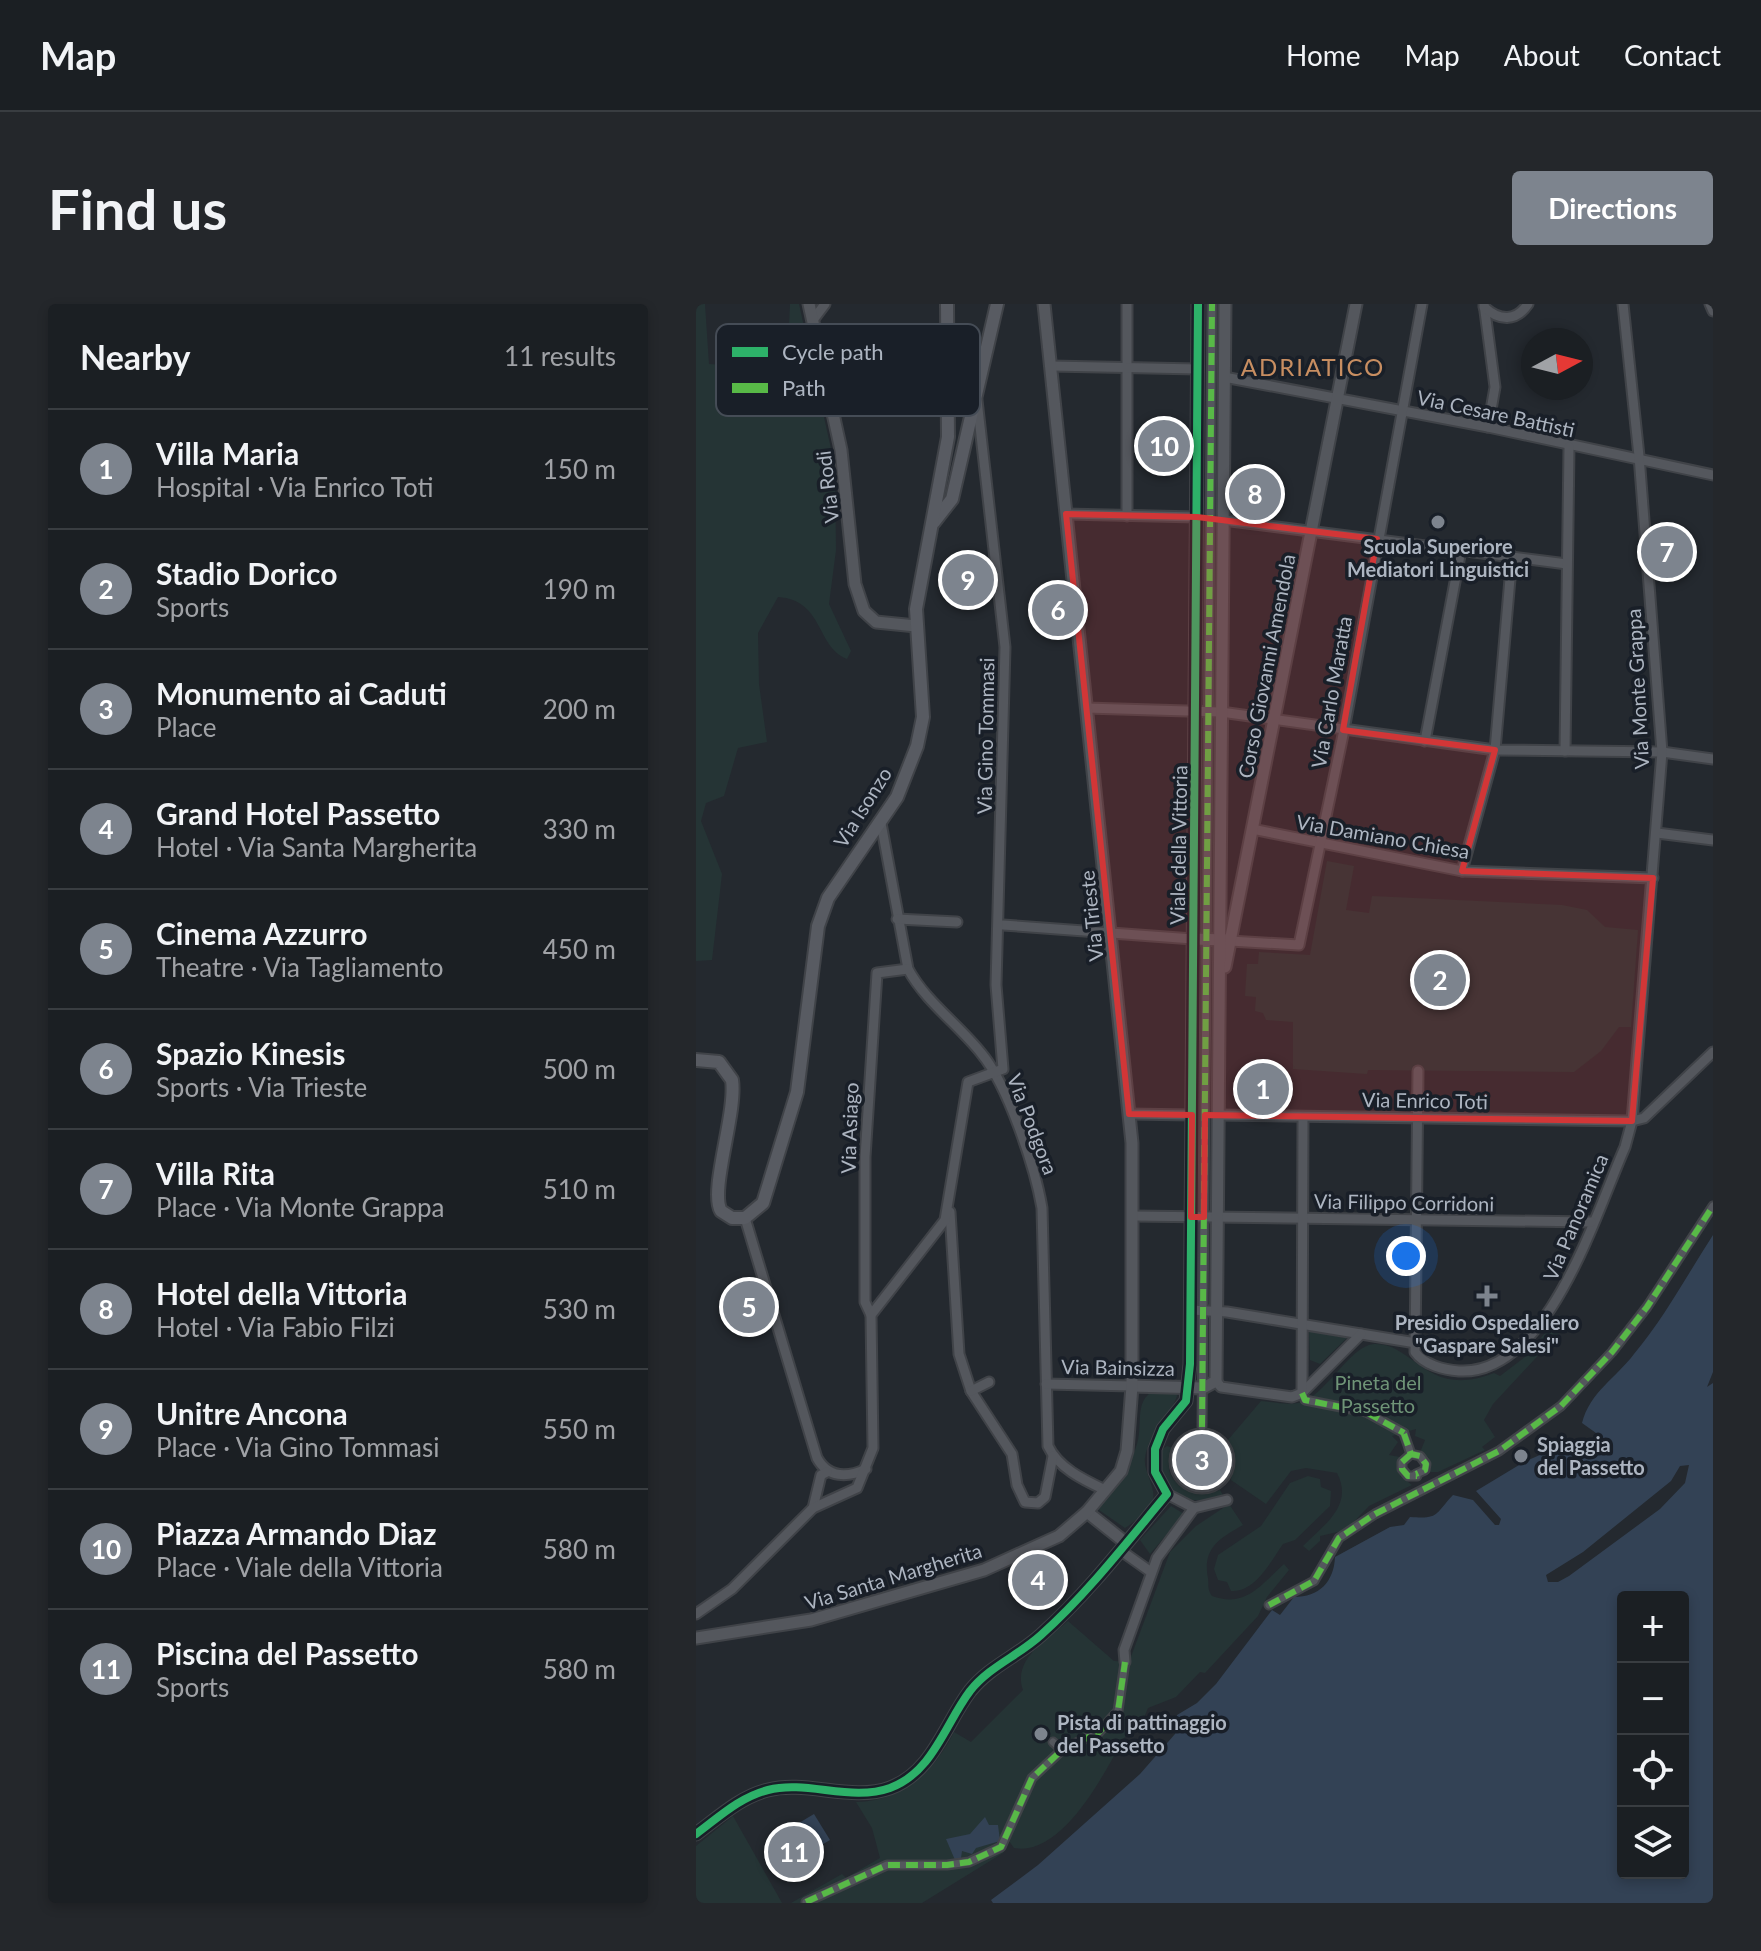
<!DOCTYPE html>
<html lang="en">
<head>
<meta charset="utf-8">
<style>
  body { margin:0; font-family:Lato,sans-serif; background:#24272b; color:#f1f3f6 }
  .controls { position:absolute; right:24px; bottom:24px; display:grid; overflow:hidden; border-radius:8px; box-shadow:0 4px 12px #0003 }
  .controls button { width:72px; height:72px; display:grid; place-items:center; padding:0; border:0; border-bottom:2px solid #393d41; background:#1b1f23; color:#f1f3f6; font:40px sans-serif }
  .compass { position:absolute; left:825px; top:24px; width:72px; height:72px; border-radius:50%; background:#1b1f23; box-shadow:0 4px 12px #0003; rotate:83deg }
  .you { position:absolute; left:710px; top:952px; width:28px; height:28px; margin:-20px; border:6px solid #fff; border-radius:50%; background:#1a73e8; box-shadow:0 0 0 12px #1a73e833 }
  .badge { display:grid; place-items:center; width:52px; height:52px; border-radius:50%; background:#7d848e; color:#fff; font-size:26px; font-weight:700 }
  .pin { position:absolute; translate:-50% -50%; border:4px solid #fff; box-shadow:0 2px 8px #0006 }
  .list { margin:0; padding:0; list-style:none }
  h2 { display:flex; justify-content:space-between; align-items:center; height:104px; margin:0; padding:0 32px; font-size:34px }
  h2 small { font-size:26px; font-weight:400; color:#a0a2a6 }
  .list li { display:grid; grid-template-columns:52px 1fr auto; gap:24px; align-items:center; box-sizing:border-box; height:120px; padding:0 32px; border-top:2px solid #393d41 }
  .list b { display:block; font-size:30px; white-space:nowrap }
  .list p { margin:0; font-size:26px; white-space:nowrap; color:#a0a2a6 }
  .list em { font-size:26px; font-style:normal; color:#a0a2a6 }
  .icon { flex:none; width:44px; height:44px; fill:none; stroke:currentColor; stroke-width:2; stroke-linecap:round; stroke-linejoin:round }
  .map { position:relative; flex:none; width:1017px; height:1599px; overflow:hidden; border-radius:8px }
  header { display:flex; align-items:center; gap:48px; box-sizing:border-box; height:112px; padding:0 40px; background:#1b1f23; border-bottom:2px solid #393d41 }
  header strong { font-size:38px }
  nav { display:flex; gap:44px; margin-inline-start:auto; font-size:28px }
  .intro { display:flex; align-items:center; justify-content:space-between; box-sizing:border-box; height:192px; padding:0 48px }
  h1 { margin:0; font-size:56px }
  .button { padding:20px 36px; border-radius:8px; background:#7d848e; color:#fff; font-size:28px; font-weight:700 }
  main { display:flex; gap:48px; padding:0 48px }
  aside { flex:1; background:#1b1f23; border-radius:8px; box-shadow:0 4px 12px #0003 }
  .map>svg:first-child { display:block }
  .green { fill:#253435 }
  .water { fill:#334255; fill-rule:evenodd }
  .pier { fill:#24292f }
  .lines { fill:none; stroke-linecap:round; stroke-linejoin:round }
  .pedestrian-casing { stroke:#404348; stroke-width:11 }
  .minor-casing { stroke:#404348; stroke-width:13 }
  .tertiary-casing { stroke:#404348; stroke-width:15 }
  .secondary-casing { stroke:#404348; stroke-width:16 }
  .pedestrian { stroke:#54575d; stroke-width:7 }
  .minor { stroke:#54575d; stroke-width:9 }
  .tertiary { stroke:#54575d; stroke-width:11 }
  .secondary { stroke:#585b62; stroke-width:12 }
  .quiet { stroke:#58b947; stroke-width:6; stroke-dasharray:12 6; stroke-linecap:butt }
  .cycleway-casing { stroke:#191f28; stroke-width:13 }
  .cycleway { stroke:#2db169; stroke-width:8 }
  .marked { fill:#d23637; fill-opacity:0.2; stroke:#d23637; stroke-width:6; stroke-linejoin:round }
  .poi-dot { fill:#7d848e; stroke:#191f28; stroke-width:3 }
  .labels { text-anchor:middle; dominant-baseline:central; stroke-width:7; stroke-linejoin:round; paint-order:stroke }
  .street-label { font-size:20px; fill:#adb5c1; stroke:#191f28 }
  .poi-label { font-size:20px; font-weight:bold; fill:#adb5c1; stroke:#191f28 }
  .park-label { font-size:20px; fill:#6f9477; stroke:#191f28 }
  .quarter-label { font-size:24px; letter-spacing:2px; fill:#c88e61; stroke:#191f28 }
  .key { fill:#191f28; stroke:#454c56; stroke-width:2 }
  .key-label { font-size:22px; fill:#adb5c1 }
</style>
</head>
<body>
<header>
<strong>Map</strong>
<nav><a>Home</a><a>Map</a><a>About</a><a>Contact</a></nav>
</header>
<div class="intro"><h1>Find us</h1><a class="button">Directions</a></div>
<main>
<aside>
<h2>Nearby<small>11 results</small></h2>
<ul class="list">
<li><span class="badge">1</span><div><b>Villa Maria</b><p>Hospital · Via Enrico Toti</p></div><em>150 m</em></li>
<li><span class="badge">2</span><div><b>Stadio Dorico</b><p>Sports</p></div><em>190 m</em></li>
<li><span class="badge">3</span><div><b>Monumento ai Caduti</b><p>Place</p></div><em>200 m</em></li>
<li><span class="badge">4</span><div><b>Grand Hotel Passetto</b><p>Hotel · Via Santa Margherita</p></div><em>330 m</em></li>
<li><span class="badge">5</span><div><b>Cinema Azzurro</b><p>Theatre · Via Tagliamento</p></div><em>450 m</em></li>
<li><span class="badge">6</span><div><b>Spazio Kinesis</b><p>Sports · Via Trieste</p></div><em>500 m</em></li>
<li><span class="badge">7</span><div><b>Villa Rita</b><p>Place · Via Monte Grappa</p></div><em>510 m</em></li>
<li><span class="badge">8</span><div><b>Hotel della Vittoria</b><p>Hotel · Via Fabio Filzi</p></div><em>530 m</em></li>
<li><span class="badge">9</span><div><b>Unitre Ancona</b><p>Place · Via Gino Tommasi</p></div><em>550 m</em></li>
<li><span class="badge">10</span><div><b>Piazza Armando Diaz</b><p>Place · Viale della Vittoria</p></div><em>580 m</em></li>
<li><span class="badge">11</span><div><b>Piscina del Passetto</b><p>Sports</p></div><em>580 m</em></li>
</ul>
</aside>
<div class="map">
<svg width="1017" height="1599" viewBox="0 0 1017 1599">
  <rect width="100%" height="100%" fill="#24292f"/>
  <g class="green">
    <path d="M0,0H9L13,60L91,65L94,0H103L139,163L140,246L133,300L155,347L151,355C120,343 128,296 82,293L62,329L63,380L71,438L42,444L28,492L10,499L5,517L26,570L16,656L0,657Z"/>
    <path d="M631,557L658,562L650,606L673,609L676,592L866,601L891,606L909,623L942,626L935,723H923L905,747L878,768L672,766L671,770L597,765V718L570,716L567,709L559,707L560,693L549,692L551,660H562L563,648L614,651Z"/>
    <path d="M864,1011L870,1020L863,1029L797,1100L788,1116L799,1133L786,1143L789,1146L742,1168H731L735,1162L732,1153L723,1151L729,1136L719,1132L720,1125L696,1132L702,1138L693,1151L704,1153V1172L716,1181L673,1202L650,1226L624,1232V1237L613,1247L607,1242C628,1221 658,1201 641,1169L610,1164L595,1167L570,1200L535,1176L537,1152L531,1137L565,1097C577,1098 591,1101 602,1099C628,1095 654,1041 678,1040C718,1038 730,1096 798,1069L804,1072L829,1053Z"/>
    <path d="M613,1027L651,1034L624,1060L614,1056Z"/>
    <path d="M457,1087L480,1089L481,1092C473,1115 453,1128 449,1154C447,1168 462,1186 456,1198C451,1207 437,1219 429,1224L403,1206C411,1184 432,1170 441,1140C447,1121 438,1098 457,1087Z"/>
    <path d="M471,1142L477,1144C461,1178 495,1196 524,1186L528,1193C488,1202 461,1195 465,1146Z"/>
    <path d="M612,1172L624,1175L625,1183L635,1187L634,1202L599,1236L587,1240C576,1255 560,1289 535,1287L531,1278L522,1276L518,1265L522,1251L565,1222L594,1179Z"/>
    <path d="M533,1200L547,1221C524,1234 506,1244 512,1274C513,1282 511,1285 516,1292C549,1304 564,1282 588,1260L593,1266L571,1293L562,1312L509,1369L504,1368L480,1393L452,1404L445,1421L415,1444L418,1452C400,1484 362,1552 318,1544L313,1537L307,1549L226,1599H95L146,1570L150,1574L184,1554L176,1524L160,1498C207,1497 238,1468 258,1428L275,1438L327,1386C316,1355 351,1336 372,1317L418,1357L433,1358L474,1248L500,1222Z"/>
    <path d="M475,1202L488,1210L454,1250L444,1236Z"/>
    <path d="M37,1512L86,1599H0V1542Z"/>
  </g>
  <g class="water">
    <path d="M1017,931V1068L1011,1083L1017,1079V1599H297L295,1596L342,1561L444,1470L479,1430L481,1411L501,1399L520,1380L576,1306L584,1311L598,1293C623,1293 638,1278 639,1253L694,1223L708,1221L714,1213C744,1215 738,1211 757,1191L777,1196L799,1221H803L805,1215L780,1187L828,1158L846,1150L878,1146L899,1133L902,1141L907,1142V1134L886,1119C894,1088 920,1074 938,1050C969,1013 991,971 1017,931ZM927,1293H987V1569H927Z"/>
    <path d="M118,1510L134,1536L92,1561L76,1535Z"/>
    <path d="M289,1513L293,1521H302L304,1537L280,1544L276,1550L266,1547L265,1554L259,1556L250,1535L274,1530Z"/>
  </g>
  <path class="pier" d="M993,1161L989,1179L964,1205L873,1272L862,1278H852L850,1271L887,1248L975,1177L984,1162Z"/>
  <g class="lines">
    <defs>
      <g id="pedestrian">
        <path d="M606,1089L609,1096L670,1108L708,1129"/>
        <path d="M506,1123L516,0"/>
        <circle cx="506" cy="1157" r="28"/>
        <path d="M708,1130L715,1150L724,1152L730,1160L729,1166L720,1170"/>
        <path d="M715,1150L706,1158V1165L712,1172H721"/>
        <path d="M573,1301L618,1277L643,1234L679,1210L803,1147L865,1102L916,1048L951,1003L1017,902"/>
        <path d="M357,1438L366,1446"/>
        <path d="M110,1598L191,1561H251L273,1558L305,1543L336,1474L366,1446L403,1428L422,1407L429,1358"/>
      </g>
      <g id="minor">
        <path d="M431,0V212"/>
        <path d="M788,0L799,83L792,123"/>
        <path d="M1014,0L1017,7"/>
        <path d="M788,3C803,17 820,18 832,0"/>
        <path d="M117,16L129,0"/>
        <path d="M355,62L502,65"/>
        <path d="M528,73L792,123L1017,171"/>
        <path d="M370,210L501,213"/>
        <path d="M527,216L871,260"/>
        <path d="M390,404L525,408L799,446L966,448L1017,455"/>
        <path d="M729,437L765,246"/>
        <path d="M869,447L873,143"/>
        <path d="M185,519L212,665C230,698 262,720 285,749C312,781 339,863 346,904L352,1142C362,1164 388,1176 409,1186"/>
        <path d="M556,525L766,567L957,574"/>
        <path d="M961,529L1017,536"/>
        <path d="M766,567L799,446L816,252"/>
        <path d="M201,615L261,618"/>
        <path d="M307,621L497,635"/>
        <path d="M534,637L603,641L648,426L726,0"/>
        <path d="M722,767L719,1048C728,1061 748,1066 763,1067C852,1072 900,908 929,843L936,817L948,814L1017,748"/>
        <path d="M433,810L496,811"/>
        <path d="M521,811L936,817L966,448L943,152L927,0"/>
        <path d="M254,908L263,1050L275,1087L316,1150L321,1181L329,1198L342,1199L349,1193L357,1152"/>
        <path d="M437,912L895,918"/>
        <path d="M49,914L121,1154C132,1174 151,1174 170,1165"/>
        <path d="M495,1006L531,1008L720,1039"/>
        <path d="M175,1011L169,998V853L181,669L212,665"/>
        <path d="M520,1077L525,1083L596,1093L606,1089L665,1030"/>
        <path d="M350,1080L436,1082"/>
        <path d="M275,1087L293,1078"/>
        <path d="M606,1089L607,813"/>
        <path d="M471,1190L498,1204L531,1196"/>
        <path d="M117,1204L125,1171L131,1168"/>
        <path d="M424,1246L455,1268"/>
        <path d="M0,1310L36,1285L117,1204L161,1184L177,1144L175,1011L249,916L272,778L307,765L300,681L309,343L281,96"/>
        <path d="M429,1358L428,1346L461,1254L498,1204"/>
      </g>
      <g id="tertiary">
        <path d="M113,0L145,146L159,280L168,307L180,318L220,322"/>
        <path d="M497,635L530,636"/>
        <path d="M529,663L660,0"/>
        <path d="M436,1082L507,1084L520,1077L529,0"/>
        <path d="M391,1208L430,1239"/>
        <path d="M0,1334L115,1316L288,1266L363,1232L391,1208L425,1167L431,1147L436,1082V839L348,0"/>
        <path d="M0,1530C23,1513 44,1493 72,1486C111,1476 155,1498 194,1484C237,1468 249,1420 274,1387C294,1362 322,1352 345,1331C392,1289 431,1238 471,1190L459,1168V1145L467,1125L490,1097L494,1060L502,0"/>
      </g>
      <g id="secondary">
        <path d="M238,218L256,195L301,0"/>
        <path d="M0,756L23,758L36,776C41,808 13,887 25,907L36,914H49L67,899L101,788L122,622L132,594L201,493L221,442L227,413L220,305L252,133L251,0"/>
      </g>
    </defs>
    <use href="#pedestrian" class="pedestrian-casing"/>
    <use href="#minor" class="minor-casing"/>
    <use href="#tertiary" class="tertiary-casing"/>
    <use href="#secondary" class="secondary-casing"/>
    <use href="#pedestrian" class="pedestrian"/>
    <use href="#minor" class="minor"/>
    <use href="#tertiary" class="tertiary"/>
    <use href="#secondary" class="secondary"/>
    <g class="quiet">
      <path d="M606,1089L609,1096L670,1108L708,1129"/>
      <path d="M506,1123L516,0"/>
      <path d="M708,1130L715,1150L724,1152L730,1160L729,1166L720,1170"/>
      <path d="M715,1150L706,1158V1165L712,1172H721"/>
      <path d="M573,1301L618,1277L643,1234L679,1210L803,1147L865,1102L916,1048L951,1003L1017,902"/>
      <path d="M110,1598L191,1561H251L273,1558L305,1543L336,1474L366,1446L403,1428L422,1407L429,1358"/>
    </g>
    <defs>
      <path id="cycleway" d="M0,1530C23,1513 44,1493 72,1486C111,1476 155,1498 194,1484C237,1468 249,1420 274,1387C294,1362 322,1352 345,1331C392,1289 431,1238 471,1190L459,1168V1145L467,1125L490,1097L494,1060L502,0"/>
    </defs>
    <use href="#cycleway" class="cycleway-casing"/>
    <use href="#cycleway" class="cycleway"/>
  </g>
  <path class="marked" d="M370,210L501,213L681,235L647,426L799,446L766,567L957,574L936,817L509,811L508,913H495L496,811L433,810Z"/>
  <g class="poi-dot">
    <circle cx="742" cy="218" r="8"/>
    <path d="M787 980h8v8h8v8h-8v8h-8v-8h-8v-8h8z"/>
    <circle cx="825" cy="1152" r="8"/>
    <circle cx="345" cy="1430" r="8"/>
  </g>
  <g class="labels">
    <g class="street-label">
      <text transform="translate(800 109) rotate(12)">Via Cesare Battisti</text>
      <text transform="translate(131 183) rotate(-97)">Via Rodi</text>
      <text transform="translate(570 362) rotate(-79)">Corso Giovanni Amendola</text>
      <text transform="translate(941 385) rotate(-93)">Via Monte Grappa</text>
      <text transform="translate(635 388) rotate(-80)">Via Carlo Maratta</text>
      <text transform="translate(289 432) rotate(-89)">Via Gino Tommasi</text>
      <text transform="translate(166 503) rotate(-58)">Via Isonzo</text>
      <text transform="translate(687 532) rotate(10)">Via Damiano Chiesa</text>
      <text transform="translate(482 541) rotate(-89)">Viale della Vittoria</text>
      <text transform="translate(395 612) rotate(-96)">Via Trieste</text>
      <text transform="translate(729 796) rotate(1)">Via Enrico Toti</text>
      <text transform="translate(337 820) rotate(69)">Via Podgora</text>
      <text transform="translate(153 824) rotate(-88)">Via Asiago</text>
      <text transform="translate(708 898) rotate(1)">Via Filippo Corridoni</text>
      <text transform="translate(879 913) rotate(-67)">Via Panoramica</text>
      <text transform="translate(422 1063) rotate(1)">Via Bainsizza</text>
      <text transform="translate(197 1272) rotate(-17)">Via Santa Margherita</text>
    </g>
    <g class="poi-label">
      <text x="742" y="242">Scuola Superiore<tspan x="742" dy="23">Mediatori Linguistici</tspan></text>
      <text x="791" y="1018">Presidio Ospedaliero<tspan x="791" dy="23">"Gaspare Salesi"</tspan></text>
      <text x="841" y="1140" text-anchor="start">Spiaggia<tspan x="841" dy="23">del Passetto</tspan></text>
      <text x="361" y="1418" text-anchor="start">Pista di pattinaggio<tspan x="361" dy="23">del Passetto</tspan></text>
    </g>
    <g class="park-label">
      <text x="682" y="1078">Pineta del<tspan x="682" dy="23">Passetto</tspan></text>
    </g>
    <g class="quarter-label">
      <text x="617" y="62">ADRIATICO</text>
    </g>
  </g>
  <rect x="20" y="20" width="264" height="92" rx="12" class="key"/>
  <rect x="36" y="43" width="36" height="10" fill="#2db169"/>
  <rect x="36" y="79" width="36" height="10" fill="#58b947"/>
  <g class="key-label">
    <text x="86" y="56">Cycle path</text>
    <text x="86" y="92">Path</text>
  </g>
</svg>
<div class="controls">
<button>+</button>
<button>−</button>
<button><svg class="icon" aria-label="locate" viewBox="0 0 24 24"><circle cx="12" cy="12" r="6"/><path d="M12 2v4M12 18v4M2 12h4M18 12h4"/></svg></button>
<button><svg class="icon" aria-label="layers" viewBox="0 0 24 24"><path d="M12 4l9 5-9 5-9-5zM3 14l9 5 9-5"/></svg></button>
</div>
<svg class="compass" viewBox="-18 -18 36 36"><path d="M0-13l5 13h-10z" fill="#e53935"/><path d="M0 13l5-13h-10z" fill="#a0a2a6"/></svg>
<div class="you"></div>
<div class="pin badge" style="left:567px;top:785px">1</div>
<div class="pin badge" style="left:744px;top:676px">2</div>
<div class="pin badge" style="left:506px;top:1156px">3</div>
<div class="pin badge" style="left:342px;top:1276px">4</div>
<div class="pin badge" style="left:53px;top:1003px">5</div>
<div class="pin badge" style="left:362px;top:306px">6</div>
<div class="pin badge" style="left:971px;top:248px">7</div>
<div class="pin badge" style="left:559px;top:190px">8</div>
<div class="pin badge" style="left:272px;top:276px">9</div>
<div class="pin badge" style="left:468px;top:142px">10</div>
<div class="pin badge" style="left:98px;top:1548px">11</div>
</div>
</main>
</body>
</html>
